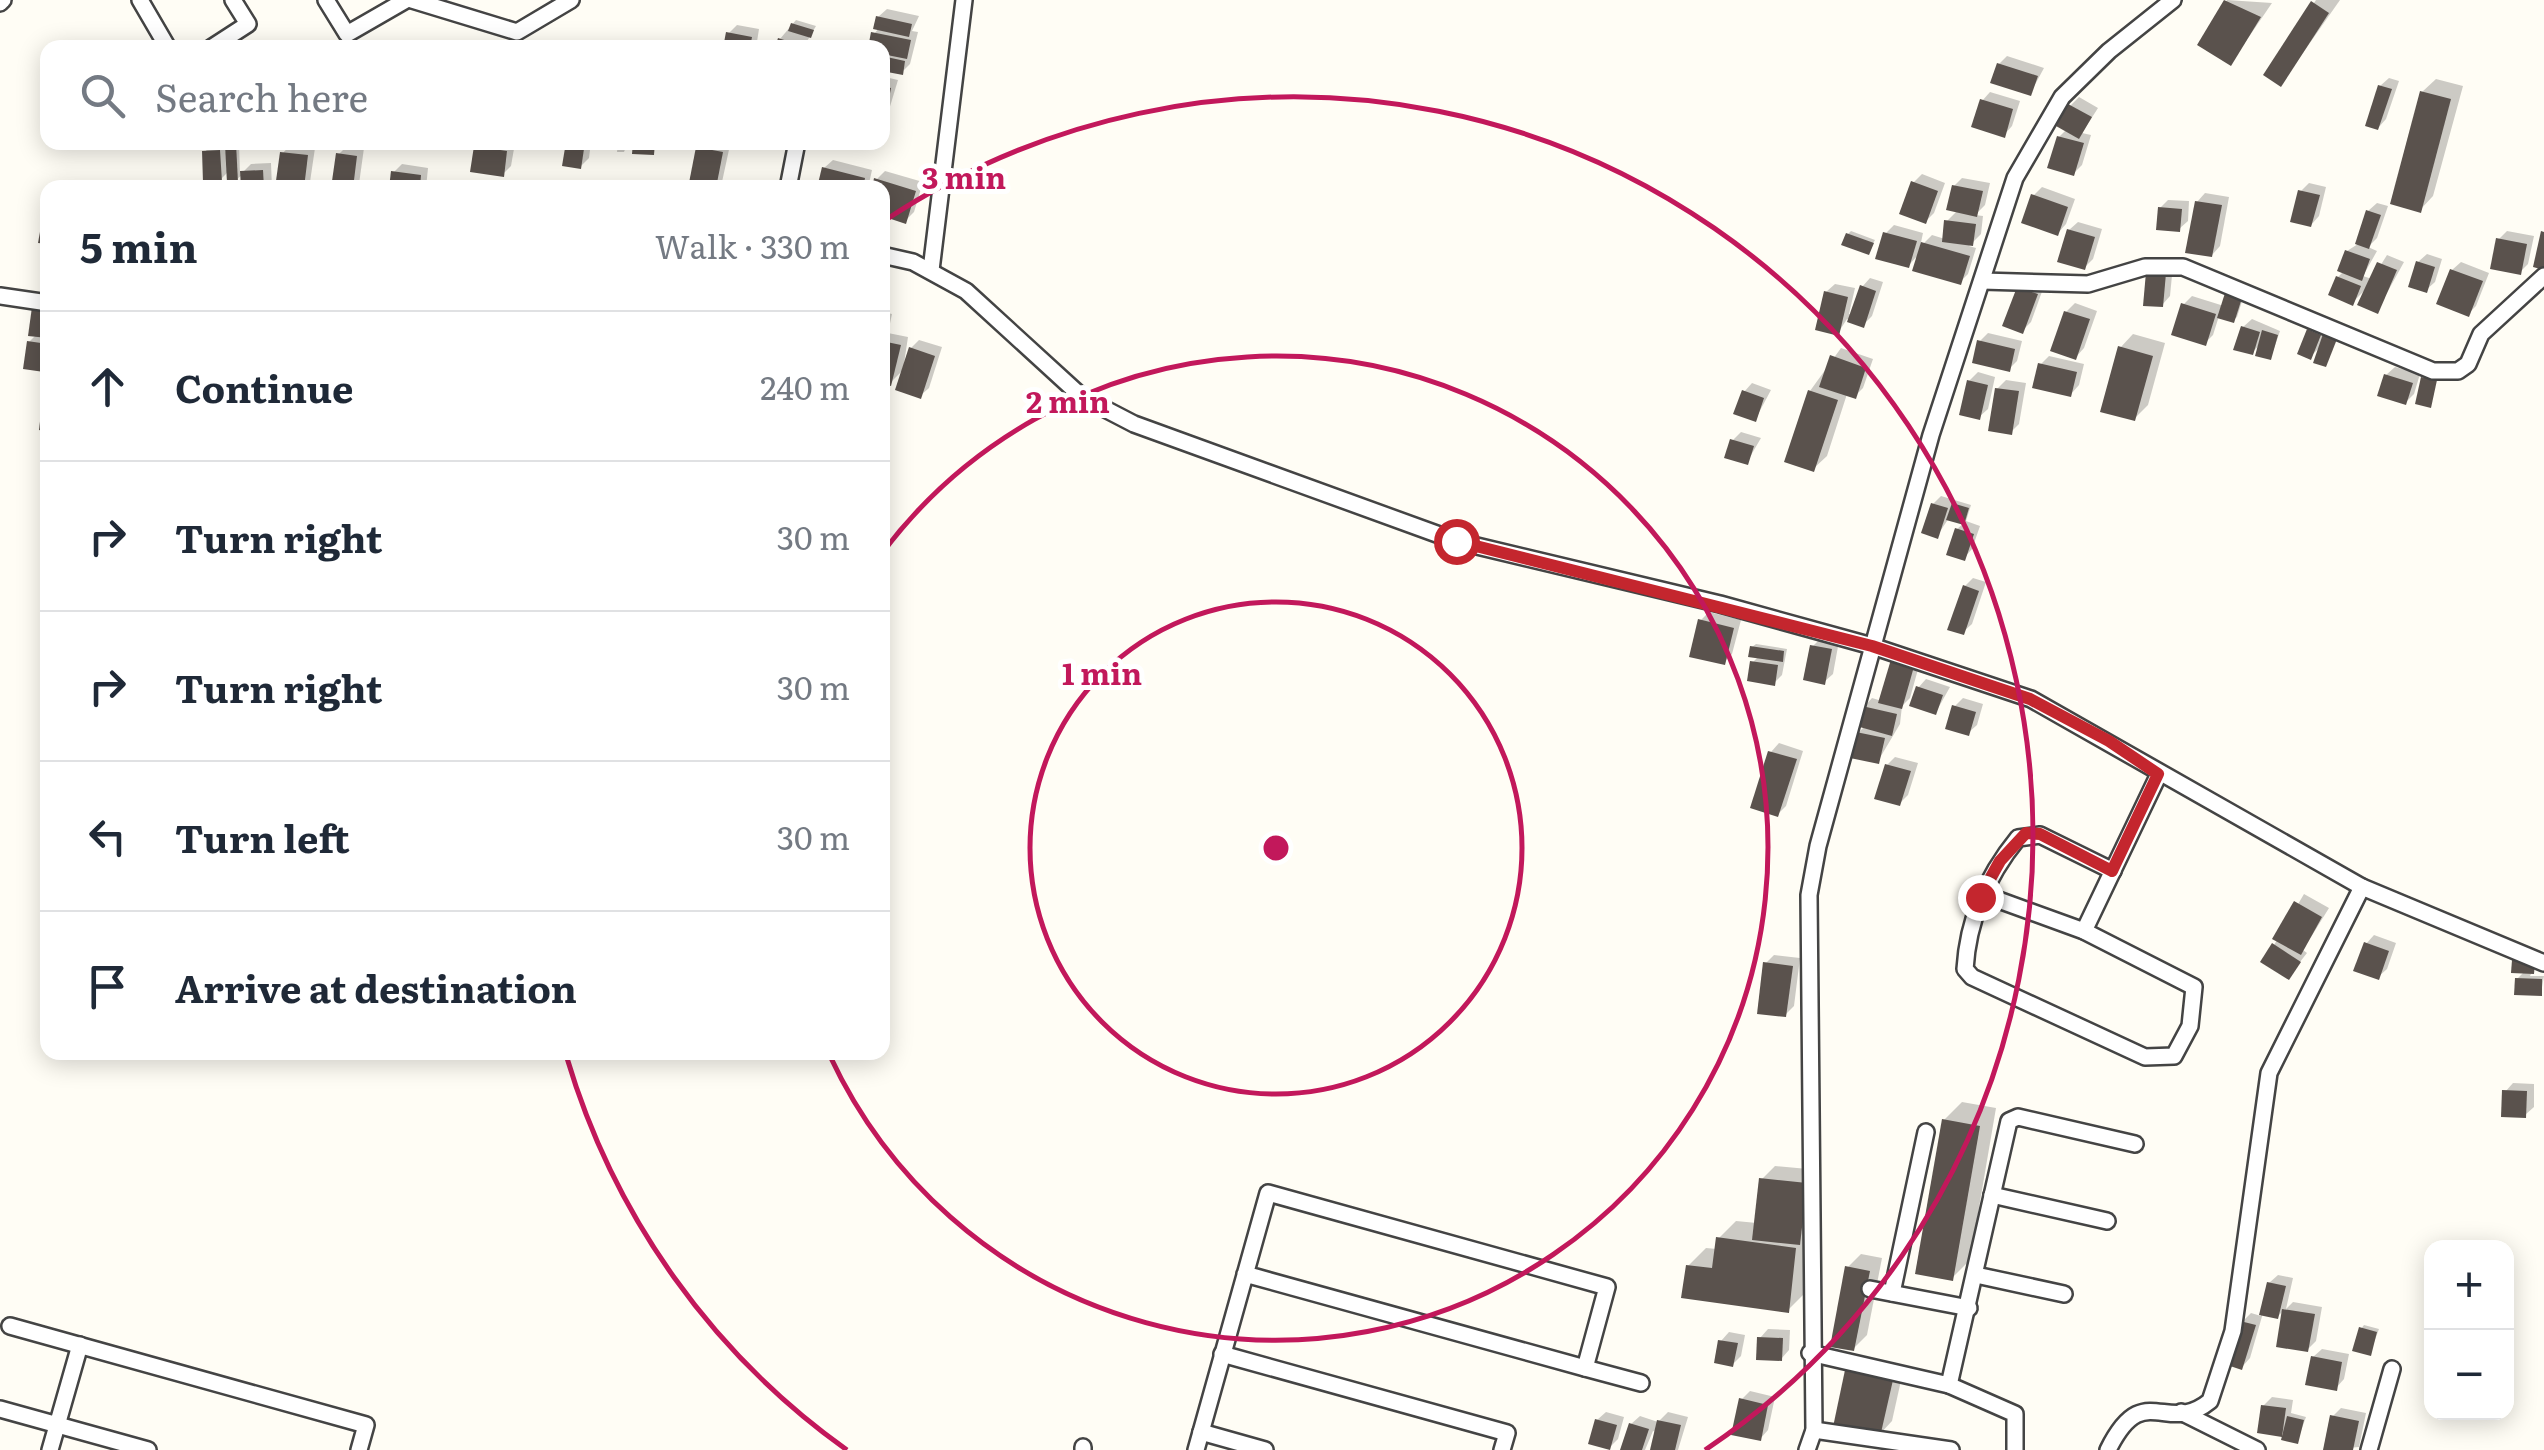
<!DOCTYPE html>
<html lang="en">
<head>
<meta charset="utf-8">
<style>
  body { margin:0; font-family:Literata,serif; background:#f6f6f7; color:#1f2937 }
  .controls { position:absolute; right:30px; bottom:30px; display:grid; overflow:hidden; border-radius:20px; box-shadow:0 5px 25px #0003 }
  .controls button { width:90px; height:90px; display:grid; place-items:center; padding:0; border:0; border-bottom:2px solid #e0e1e3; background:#fff; color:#1f2937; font:50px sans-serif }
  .stop { position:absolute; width:30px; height:30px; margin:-22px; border:8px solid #c4262e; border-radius:50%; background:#fff }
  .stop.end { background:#c4262e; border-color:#fff; box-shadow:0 2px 10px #0008 }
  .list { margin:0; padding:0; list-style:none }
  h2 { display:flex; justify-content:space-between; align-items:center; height:130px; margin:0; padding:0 40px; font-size:42px }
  h2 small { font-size:32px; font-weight:400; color:#747a83 }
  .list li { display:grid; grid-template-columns:65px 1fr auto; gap:30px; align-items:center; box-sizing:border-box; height:150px; padding:0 40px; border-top:2px solid #e0e1e3 }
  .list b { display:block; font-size:38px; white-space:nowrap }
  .list em { font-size:32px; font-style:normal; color:#747a83 }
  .icon { flex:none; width:55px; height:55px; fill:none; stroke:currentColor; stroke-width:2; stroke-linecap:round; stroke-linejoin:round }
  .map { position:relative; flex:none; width:2544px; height:1450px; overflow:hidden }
  .search { position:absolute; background:#fff; box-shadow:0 5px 25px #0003; left:40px; top:40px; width:850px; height:110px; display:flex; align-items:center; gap:25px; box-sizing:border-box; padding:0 35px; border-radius:20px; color:#747a83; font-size:38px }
  .panel { position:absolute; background:#fff; box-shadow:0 5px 25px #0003; left:40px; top:180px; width:850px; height:880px; border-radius:20px }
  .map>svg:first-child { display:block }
  .shadow { fill:#0003 }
  .building { fill:#5a524d }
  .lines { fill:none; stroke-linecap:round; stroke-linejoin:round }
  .street-casing { stroke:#444; stroke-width:20 }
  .street { stroke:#fff; stroke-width:15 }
  .route { stroke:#c4262e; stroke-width:12 }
  .ring { fill:none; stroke:#c2185b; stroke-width:5 }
  .centre { fill:#c2185b; stroke:#fff; stroke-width:5 }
  .ring-label { font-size:30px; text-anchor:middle; font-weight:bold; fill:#c2185b; stroke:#fff; stroke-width:10; stroke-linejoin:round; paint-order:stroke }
</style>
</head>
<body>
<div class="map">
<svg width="2544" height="1450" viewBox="0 0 2544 1450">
  <rect width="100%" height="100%" fill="#fffdf5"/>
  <g class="shadow">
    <path d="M2227,0L2272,3L2231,63L2200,44Z"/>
    <path d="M2316,0H2340L2281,84L2266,74Z"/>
    <path d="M887,9L919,16L912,31L918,32L910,64L902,72L882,68V48L874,34L879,28L878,17Z"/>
    <path d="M796,20L816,26L803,48L780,39Z"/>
    <path d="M737,25L759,29L756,48H726L728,34Z"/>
    <path d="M2007,56L2044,68L2030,94L1999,64Z"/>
    <path d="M885,77L898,80L882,133V79Z"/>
    <path d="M2389,78L2399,81L2386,119L2378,128L2380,86Z"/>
    <path d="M2436,79L2463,86L2433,196L2420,210L2422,92Z"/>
    <path d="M1990,92L2020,101L2012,126L2004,135L1982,101Z"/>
    <path d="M2079,97L2098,108L2082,133L2091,135L2082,165L2074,173L2059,137L2067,129L2070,106Z"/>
    <path d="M239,142L240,175L251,164L271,163L272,188H243V174L236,180L229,171L221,179L205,152L213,143Z"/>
    <path d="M481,142L515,143L511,166L503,174L476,147Z"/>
    <path d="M568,142H591L589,158L580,167Z"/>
    <path d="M618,142H628L624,152H617Z"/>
    <path d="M704,142H740L730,145L722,182L717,188H697L698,148Z"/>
    <path d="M291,144L315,148L310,182L305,188L278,187L283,153Z"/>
    <path d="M347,146L364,148L359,184L334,188L339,154Z"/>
    <path d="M833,160L872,170L868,188H819L824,168Z"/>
    <path d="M402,164L428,168L426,188H392L394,172Z"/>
    <path d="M885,171L923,182L914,212L905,221L877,179Z"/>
    <path d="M1922,174L1945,183L1934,213L1926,221L1913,183Z"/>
    <path d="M1962,178L1990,183L1985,205L1975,215L1983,216L1981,234L1969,246L1976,248L1968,274L1960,282L1920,253L1908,266L1885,234L1894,225L1923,233L1920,247L1932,235L1945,239L1947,221L1958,210L1954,186Z"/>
    <path d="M2309,183L2326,187L2319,216L2311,225L2301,191Z"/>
    <path d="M2042,187L2075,199L2066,224L2058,233L2033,196Z"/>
    <path d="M2205,193L2229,197L2220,246L2212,255L2197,202Z"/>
    <path d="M2168,200L2189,201L2188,221L2179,229L2160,208Z"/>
    <path d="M2377,203L2388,206L2377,238L2368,247L2377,251L2363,276L2372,279L2387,255L2404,262L2377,311L2368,287L2352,303L2338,277L2344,271L2347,251L2358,244L2368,211Z"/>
    <path d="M2078,222L2102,229L2093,259L2084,268L2069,230Z"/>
    <path d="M1851,231L1875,240L1868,252L1848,234Z"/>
    <path d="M2507,231L2534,236L2528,264L2520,272L2499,239Z"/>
    <path d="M2427,254L2442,259L2435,282L2426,290L2418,262Z"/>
    <path d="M2461,262L2489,273L2476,306L2468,314L2452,270Z"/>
    <path d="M2173,265L2170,296L2162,305L2148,273Z"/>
    <path d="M1870,278L1883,282L1872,316L1863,325L1847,319L1838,333L1826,292L1835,284L1855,288L1849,314L1852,315L1862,287Z"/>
    <path d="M2044,286L2031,322L2022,331L2019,288Z"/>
    <path d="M2244,295L2237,317L2233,320L2219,316L2213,335L2205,343L2184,304L2192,296L2224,306Z"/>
    <path d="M48,301V365L44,369L29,342L37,334Z"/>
    <path d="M2075,303L2097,311L2084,348L2076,357L2066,312Z"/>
    <path d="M883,312L892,314L888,333L908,337L903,370L890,383L882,381V340L887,335H882Z"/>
    <path d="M2252,319L2280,331L2271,357L2261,343L2252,353L2243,327Z"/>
    <path d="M2313,327L2338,336L2326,364L2321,346L2310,357Z"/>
    <path d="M1988,333L2022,341L2017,361L2009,369L1980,341Z"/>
    <path d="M2133,334L2165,343L2148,405L2134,419L2120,348Z"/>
    <path d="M919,340L942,347L929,388L920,396L911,348Z"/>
    <path d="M1841,348L1873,359L1863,388L1855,396L1847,394L1827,456L1813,469L1810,391Z"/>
    <path d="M2049,356L2084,364L2079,385L2071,394L2040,365Z"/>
    <path d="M2395,367L2420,374L2414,394L2406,402L2386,375Z"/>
    <path d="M1978,372L1995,377L1988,409L1979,417L1969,381Z"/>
    <path d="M2006,380L2026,383L2019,424L2011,432L1997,389Z"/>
    <path d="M1752,383L1771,390L1755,420L1744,392Z"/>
    <path d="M1741,432L1761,438L1747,462L1733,440Z"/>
    <path d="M1941,496L1971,505L1966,521L1980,526L1972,549L1964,558L1957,529L1964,523L1949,518L1937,536L1933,504Z"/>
    <path d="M1973,578L1986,582L1972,624L1963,632L1965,586Z"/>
    <path d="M1709,612L1741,620L1732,654L1724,662L1701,620Z"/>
    <path d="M1821,638L1839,641L1833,674L1824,682L1813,646Z"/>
    <path d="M1756,644L1787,649L1782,675L1774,683L1753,662L1759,656L1752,647Z"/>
    <path d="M1902,649L1922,655L1910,698L1902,706L1900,724L1878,761L1858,733L1865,726L1864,707L1872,698L1882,701Z"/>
    <path d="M1926,679L1950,687L1936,712L1918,688Z"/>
    <path d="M1963,698L1983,704L1977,725L1968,733L1954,707Z"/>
    <path d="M1779,743L1803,751L1786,806L1778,814L1771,752Z"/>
    <path d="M1895,757L1918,763L1908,795L1899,804L1887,765Z"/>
    <path d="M2304,894L2329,908L2303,950L2307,953L2289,976L2274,945Z"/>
    <path d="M2374,935L2396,943L2387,969L2378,977L2366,944Z"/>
    <path d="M1774,955L1800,958L1794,1006L1785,1015L1766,963Z"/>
    <path d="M2518,958L2538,959L2530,976H2544L2541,993L2517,979L2525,971L2514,961Z"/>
    <path d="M2513,1083L2534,1084V1107L2525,1115L2505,1092Z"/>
    <path d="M1962,1102L1996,1108L1970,1260L1952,1278L1944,1120Z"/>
    <path d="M1775,1166L1819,1170L1806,1292L1788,1310L1688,1266L1706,1248L1717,1249L1718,1239L1736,1221L1757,1223L1762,1179Z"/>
    <path d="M1861,1254L1882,1258L1867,1335L1853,1349L1848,1267Z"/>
    <path d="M2278,1275L2293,1278L2286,1309L2293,1302L2322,1307L2316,1341L2307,1350L2279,1345L2285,1309L2278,1316L2263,1313L2250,1358L2242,1367V1322L2251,1313L2261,1316L2269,1283Z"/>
    <path d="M2364,1325L2379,1329L2370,1353L2361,1329Z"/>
    <path d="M1768,1329L1790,1330L1789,1350L1781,1359L1760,1338Z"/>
    <path d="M1729,1332L1745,1335L1741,1356L1733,1364L1721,1341Z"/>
    <path d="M2322,1349L2349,1354L2344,1379L2336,1388L2313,1357Z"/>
    <path d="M1861,1358L1904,1367L1892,1421L1879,1435L1848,1371Z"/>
    <path d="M1750,1391L1775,1397L1768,1430L1760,1439L1741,1400Z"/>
    <path d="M2272,1397L2293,1400L2291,1413L2306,1417L2297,1442L2287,1428L2281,1434L2263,1406Z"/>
    <path d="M2341,1408L2366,1413L2359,1447L2325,1450L2332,1417Z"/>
    <path d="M1606,1412L1624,1417L1618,1439L1610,1447L1597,1420Z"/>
    <path d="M1668,1412L1688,1417L1678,1450H1652L1656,1432L1653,1431L1645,1450H1623L1631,1424L1640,1416L1658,1422Z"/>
  </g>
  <g class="building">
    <path d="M2224,0L2261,17L2231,66L2197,45Z"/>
    <path d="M2311,1L2329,13L2281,87L2263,75Z"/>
    <path d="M876,16L912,24L909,37L873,29Z"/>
    <path d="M791,23L814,30L811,38L788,31Z"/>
    <path d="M726,32L752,37L750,48H723Z"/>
    <path d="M871,32L911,40L907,59L882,54V48H868Z"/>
    <path d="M778,38L806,47V48H775Z"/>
    <path d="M882,56L905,61L903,75L882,71Z"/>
    <path d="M1997,63L2038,76L2031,96L1990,83Z"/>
    <path d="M2378,85L2392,89L2378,130L2365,126Z"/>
    <path d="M882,86L891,88L884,125H882Z"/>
    <path d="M2420,91L2451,99L2421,213L2390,204Z"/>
    <path d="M1980,99L2013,109L2005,138L1971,127Z"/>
    <path d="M2068,104L2092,117L2079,139L2056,126Z"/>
    <path d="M2057,136L2084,143L2074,176L2047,168Z"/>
    <path d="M566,142H585L581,169L562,166Z"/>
    <path d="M633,142H655L654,155L632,154Z"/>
    <path d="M236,143L238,183H227L225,144Z"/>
    <path d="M474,146L507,151L504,177L470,172Z"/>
    <path d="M696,147L723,152L716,188H688Z"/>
    <path d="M220,150L222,182H203L202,151Z"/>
    <path d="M280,152L308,155L304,188H275Z"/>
    <path d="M336,153L357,156L353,188H331Z"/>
    <path d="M822,167L865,178L863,188H817Z"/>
    <path d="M263,170L264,188H241L240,171Z"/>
    <path d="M391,171L421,175L420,188H389Z"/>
    <path d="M874,178L916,191L906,224L882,216V188H872Z"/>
    <path d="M1911,181L1938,191L1926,224L1899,214Z"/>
    <path d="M1952,185L1983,191L1977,217L1946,210Z"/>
    <path d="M2298,190L2320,195L2311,227L2290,222Z"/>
    <path d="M2031,194L2068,207L2058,236L2021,223Z"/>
    <path d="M2195,201L2222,205L2212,257L2185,253Z"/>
    <path d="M2158,207L2182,209L2180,232L2156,230Z"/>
    <path d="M2366,210L2381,215L2369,249L2355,244Z"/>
    <path d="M43,215H48V244L38,243Z"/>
    <path d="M1944,220L1976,224L1973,246L1942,242Z"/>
    <path d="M2067,229L2095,237L2085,270L2057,262Z"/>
    <path d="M2541,231L2544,232V270L2533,267Z"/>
    <path d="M1883,232L1917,241L1909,268L1875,259Z"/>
    <path d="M1846,233L1874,243L1869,255L1841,245Z"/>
    <path d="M2496,238L2527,244L2521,275L2490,269Z"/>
    <path d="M1921,242L1970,256L1961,285L1912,271Z"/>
    <path d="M2345,250L2370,259L2362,281L2337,271Z"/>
    <path d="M2416,261L2435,267L2427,293L2408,287Z"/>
    <path d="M2377,262L2397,270L2378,314L2357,305Z"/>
    <path d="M2450,269L2483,281L2469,317L2436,304Z"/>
    <path d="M2146,272L2166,273L2163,307L2143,306Z"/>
    <path d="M2336,276L2361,286L2353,306L2328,295Z"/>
    <path d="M1860,285L1876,291L1864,328L1847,322Z"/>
    <path d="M2017,287L2038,294L2023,334L2002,326Z"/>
    <path d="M1824,291L1848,297L1839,336L1815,330Z"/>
    <path d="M2225,293L2242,298L2234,323L2217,318Z"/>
    <path d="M2181,303L2216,314L2206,346L2171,335Z"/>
    <path d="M32,307L48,310V338L28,336Z"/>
    <path d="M2064,311L2090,319L2076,360L2050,351Z"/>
    <path d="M2241,326L2260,332L2253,355L2233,350Z"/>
    <path d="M2307,329L2321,335L2311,360L2297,354Z"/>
    <path d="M2262,330L2278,335L2271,360L2255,356Z"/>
    <path d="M2323,334L2337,339L2326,367L2313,363Z"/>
    <path d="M1977,340L2015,349L2010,372L1972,363Z"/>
    <path d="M27,341L48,344L44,372L23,369Z"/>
    <path d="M882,341L901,345L891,386L882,384Z"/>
    <path d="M2118,346L2153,356L2135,421L2100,412Z"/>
    <path d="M909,347L935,356L921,399L895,390Z"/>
    <path d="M1830,355L1866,368L1856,399L1819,387Z"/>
    <path d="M2038,363L2077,372L2071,397L2032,388Z"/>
    <path d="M2384,374L2413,383L2406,405L2377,396Z"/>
    <path d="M2421,377L2437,380L2431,408L2415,404Z"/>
    <path d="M1967,380L1988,385L1980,420L1959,415Z"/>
    <path d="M1995,388L2019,391L2012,435L1988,431Z"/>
    <path d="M1742,390L1764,398L1756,422L1733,414Z"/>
    <path d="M1808,390L1838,400L1814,472L1784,462Z"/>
    <path d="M42,404L48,405V432L39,430Z"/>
    <path d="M45,435H48V470L40,469Z"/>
    <path d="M1730,439L1754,446L1748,465L1724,458Z"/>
    <path d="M1931,503L1948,508L1938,539L1921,533Z"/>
    <path d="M1952,503L1969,508L1964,525L1946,520Z"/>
    <path d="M1955,528L1974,534L1965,561L1946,555Z"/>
    <path d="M1963,585L1979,591L1964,635L1947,630Z"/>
    <path d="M1698,619L1734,628L1725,665L1689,657Z"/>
    <path d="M1810,645L1832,649L1825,685L1803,680Z"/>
    <path d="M1750,646L1784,651L1783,662L1748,657Z"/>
    <path d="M1892,656L1915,663L1902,709L1878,703Z"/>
    <path d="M1750,661L1778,665L1775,686L1747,681Z"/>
    <path d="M1916,686L1943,695L1936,715L1909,706Z"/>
    <path d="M1952,705L1976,712L1969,736L1945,729Z"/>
    <path d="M1862,706L1897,714L1892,736L1856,726Z"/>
    <path d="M1856,732L1885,738L1879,764L1850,758Z"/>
    <path d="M1768,751L1797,759L1778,817L1750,808Z"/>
    <path d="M1885,764L1911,771L1900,806L1874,799Z"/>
    <path d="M2294,901L2322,917L2301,955L2272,939Z"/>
    <path d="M2364,942L2389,951L2379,980L2353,971Z"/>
    <path d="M2272,943L2301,962L2289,980L2260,962Z"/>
    <path d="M2512,960L2535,962L2534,974L2511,973Z"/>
    <path d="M1763,962L1793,966L1786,1017L1757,1014Z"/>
    <path d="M2515,978L2542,979V996L2514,995Z"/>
    <path d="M2502,1090L2527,1091L2526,1118L2501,1117Z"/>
    <path d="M1942,1119L1980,1126L1953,1281L1915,1274Z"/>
    <path d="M1759,1178L1807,1183L1800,1245L1752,1240Z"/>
    <path d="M1716,1237L1796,1248L1789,1313L1681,1298L1686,1265L1712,1268Z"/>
    <path d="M1845,1266L1870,1271L1854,1351L1830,1347Z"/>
    <path d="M2267,1282L2286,1286L2278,1319L2259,1315Z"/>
    <path d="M2282,1309L2315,1314L2308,1352L2276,1347Z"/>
    <path d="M2240,1321L2256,1325L2242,1370L2227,1365Z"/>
    <path d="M2359,1327L2377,1332L2371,1356L2352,1351Z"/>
    <path d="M1757,1337L1783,1338L1782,1361L1756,1360Z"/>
    <path d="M1718,1340L1738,1343L1733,1367L1714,1363Z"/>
    <path d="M2311,1356L2342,1362L2337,1391L2305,1385Z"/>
    <path d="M1845,1370L1893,1380L1880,1437L1833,1427Z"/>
    <path d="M1739,1398L1768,1405L1761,1441L1731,1435Z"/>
    <path d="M2261,1405L2286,1408L2282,1437L2257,1433Z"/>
    <path d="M2330,1415L2359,1421L2353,1450H2323Z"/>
    <path d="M2287,1416L2304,1420L2298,1444L2281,1440Z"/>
    <path d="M1595,1419L1617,1425L1610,1450L1588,1444Z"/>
    <path d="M1657,1420L1681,1425L1675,1450H1650Z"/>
    <path d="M1629,1423L1649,1429L1642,1450H1620Z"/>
  </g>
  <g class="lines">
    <defs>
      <g id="street">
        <path d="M140,0L168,48"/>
        <path d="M326,0L347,34L406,0"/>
        <path d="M412,0L517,32L571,0"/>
        <path d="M0,3L3,0"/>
        <path d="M211,48L248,24L233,0"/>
        <path d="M788,188L797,142"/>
        <path d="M882,255L913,262L966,291L1082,397L1134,424L1456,541L1720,604L1872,646L2031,699L2362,887L2544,963"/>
        <path d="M931,270L964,0"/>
        <path d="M1982,281L2088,284L2145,267H2183L2433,371H2458L2468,364L2481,334L2544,276"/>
        <path d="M0,296L48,303"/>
        <path d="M1982,894L2084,931L2194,987L2190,1026L2174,1056L2145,1057L1972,977L1965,969C1968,919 1987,876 2018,838L2040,835L2113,871"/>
        <path d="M2084,931L2159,774"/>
        <path d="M1992,1195L2107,1221"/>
        <path d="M1976,1275L2064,1294"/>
        <path d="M1870,1289L1969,1308"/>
        <path d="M1892,1293L1926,1132"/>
        <path d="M10,1326L366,1425L359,1450"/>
        <path d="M1810,1353L1949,1385L2009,1121L2018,1117L2135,1144"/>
        <path d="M1222,1354L1507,1433L1502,1450"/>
        <path d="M1585,1368L1641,1383"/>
        <path d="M1949,1385L2015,1414V1450"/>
        <path d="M0,1409L148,1450"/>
        <path d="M2181,1412L2257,1450"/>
        <path d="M1814,1430L1951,1450"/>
        <path d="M1201,1432L1265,1450"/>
        <path d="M50,1450L80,1345"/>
        <path d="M1083,1450V1447"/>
        <path d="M1196,1450L1268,1193L1607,1287L1585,1368L1245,1274"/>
        <path d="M1807,1450L1814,1430L1809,895L1818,846L1931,435L2015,178L2062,97L2109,51L2173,0"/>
        <path d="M2108,1450C2144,1377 2166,1437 2210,1401L2233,1331L2269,1073L2362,887"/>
        <path d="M2369,1450L2392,1369"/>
      </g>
    </defs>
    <use href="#street" class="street-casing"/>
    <use href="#street" class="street"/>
  </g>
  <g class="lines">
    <path class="route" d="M1456,541L1872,646L2030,699L2109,741L2158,774L2112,871L2040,834L2026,833L2000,861L1980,897"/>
  </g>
  <g class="ring">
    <circle cx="1276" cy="848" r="246"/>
    <path d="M883 552A492 492 0 1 1 830 1056"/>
    <path d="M847 1450A739 739 0 0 1 567 1058M884 221A739 739 0 0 1 1705 1450"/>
  </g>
  <circle cx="1276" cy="848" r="15" class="centre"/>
  <g class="ring-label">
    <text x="964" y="189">3 min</text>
    <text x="1068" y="413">2 min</text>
    <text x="1102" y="685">1 min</text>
  </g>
</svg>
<div class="controls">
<button>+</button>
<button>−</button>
</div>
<div class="stop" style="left:1456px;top:541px"></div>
<div class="stop end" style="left:1980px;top:897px"></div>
<div class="search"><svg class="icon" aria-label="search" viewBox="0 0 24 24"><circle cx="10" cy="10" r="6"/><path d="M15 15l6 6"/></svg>Search here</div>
<section class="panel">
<h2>5 min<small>Walk · 330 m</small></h2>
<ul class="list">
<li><svg class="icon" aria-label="ahead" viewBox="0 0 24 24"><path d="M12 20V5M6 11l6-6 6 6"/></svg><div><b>Continue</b></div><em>240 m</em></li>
<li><svg class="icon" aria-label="right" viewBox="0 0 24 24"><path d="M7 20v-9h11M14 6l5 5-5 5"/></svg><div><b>Turn right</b></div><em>30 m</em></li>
<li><svg class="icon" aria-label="right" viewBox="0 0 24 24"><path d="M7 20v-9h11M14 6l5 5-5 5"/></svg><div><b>Turn right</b></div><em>30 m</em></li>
<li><svg class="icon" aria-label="left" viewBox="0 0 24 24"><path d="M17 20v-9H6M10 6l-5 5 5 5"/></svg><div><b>Turn left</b></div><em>30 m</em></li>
<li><svg class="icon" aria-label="arrive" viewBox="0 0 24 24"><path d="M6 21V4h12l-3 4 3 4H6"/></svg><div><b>Arrive at destination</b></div></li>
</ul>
</section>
</div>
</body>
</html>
